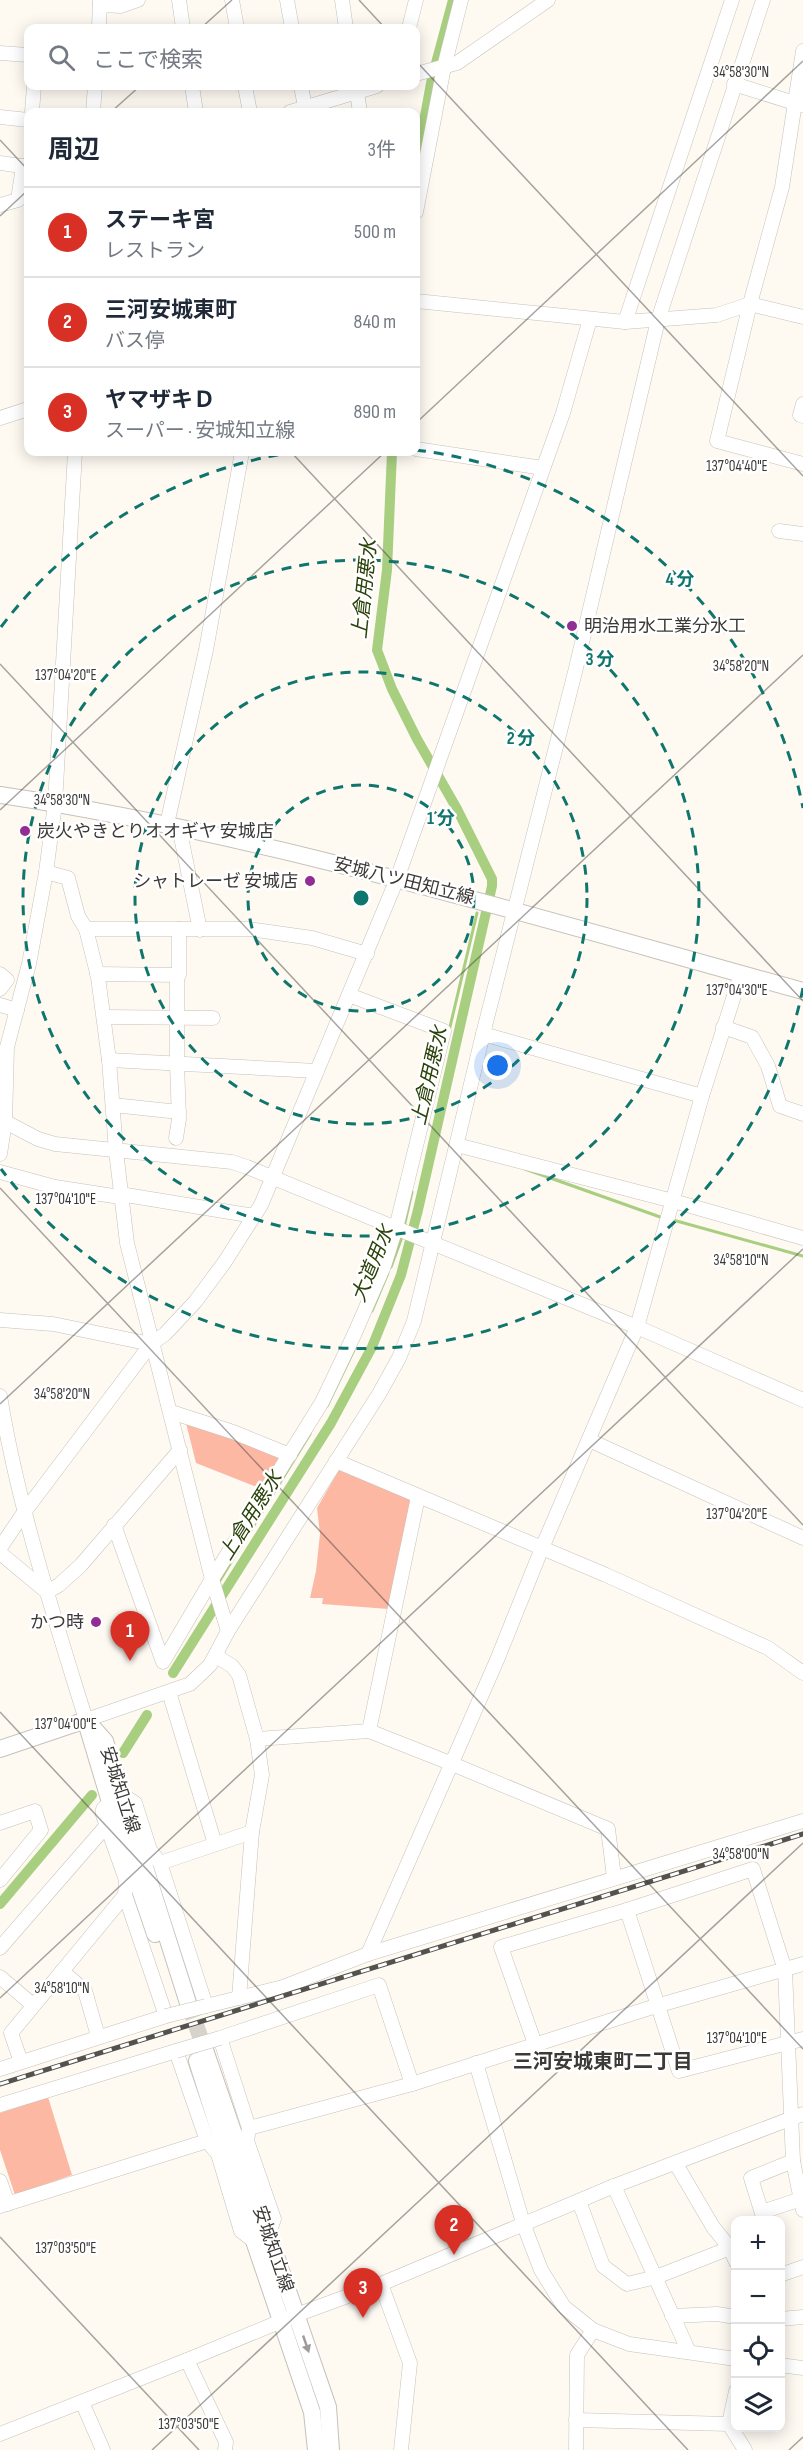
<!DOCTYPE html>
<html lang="ja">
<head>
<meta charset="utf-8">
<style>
  body { margin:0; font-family:"Sofia Sans Condensed","Noto Sans JP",sans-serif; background:#f2f2f3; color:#1f2937 }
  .controls { position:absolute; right:18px; bottom:18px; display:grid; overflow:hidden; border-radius:12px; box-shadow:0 3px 15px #0003 }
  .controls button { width:54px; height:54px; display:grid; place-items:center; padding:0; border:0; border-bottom:2px solid #e0e1e3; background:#fff; color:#1f2937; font:30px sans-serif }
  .you { position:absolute; left:498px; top:1066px; width:21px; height:21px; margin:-15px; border:4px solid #fff; border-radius:50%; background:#1a73e8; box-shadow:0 0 0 9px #1a73e833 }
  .badge { display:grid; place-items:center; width:39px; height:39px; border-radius:50%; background:#d93025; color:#fff; font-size:20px; font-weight:700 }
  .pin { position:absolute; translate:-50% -50px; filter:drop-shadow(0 2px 3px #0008) }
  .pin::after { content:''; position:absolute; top:32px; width:21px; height:18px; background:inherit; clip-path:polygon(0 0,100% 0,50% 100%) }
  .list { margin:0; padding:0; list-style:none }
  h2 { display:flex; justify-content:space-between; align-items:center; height:78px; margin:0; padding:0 24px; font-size:26px }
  h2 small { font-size:20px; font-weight:400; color:#747a83 }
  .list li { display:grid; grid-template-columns:39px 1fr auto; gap:18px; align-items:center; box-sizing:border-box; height:90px; padding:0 24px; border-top:2px solid #e0e1e3 }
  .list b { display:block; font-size:22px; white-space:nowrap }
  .list p { margin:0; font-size:20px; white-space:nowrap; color:#747a83 }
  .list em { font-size:20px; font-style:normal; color:#747a83 }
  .icon { flex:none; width:33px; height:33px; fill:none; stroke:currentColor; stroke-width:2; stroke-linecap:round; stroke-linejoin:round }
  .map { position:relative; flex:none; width:803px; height:2450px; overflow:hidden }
  .search { position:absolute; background:#fff; box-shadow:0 3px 15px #0003; left:24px; top:24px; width:396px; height:66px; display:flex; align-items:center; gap:15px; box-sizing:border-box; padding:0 21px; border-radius:12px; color:#747a83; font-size:22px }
  .panel { position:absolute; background:#fff; box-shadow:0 3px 15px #0003; left:24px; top:108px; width:396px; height:348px; border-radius:12px }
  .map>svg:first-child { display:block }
  .green { fill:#fdb8a4 }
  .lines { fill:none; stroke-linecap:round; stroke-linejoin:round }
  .stream { stroke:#a8ce80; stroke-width:3 }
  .canal { stroke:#a8ce80; stroke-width:10 }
  .major-tunnel { stroke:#d7d3cc; stroke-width:16; stroke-dasharray:16 8; stroke-linecap:butt }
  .minor-casing { stroke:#c6c2bb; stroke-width:15 }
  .major-casing { stroke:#c6c2bb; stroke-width:18 }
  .minor { stroke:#fff; stroke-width:14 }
  .major { stroke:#fff; stroke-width:16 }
  .rail-casing { stroke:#54524e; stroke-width:5 }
  .rail { stroke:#fff; stroke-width:3; stroke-dasharray:9; stroke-linecap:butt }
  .minor-bridge-casing { stroke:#c6c2bb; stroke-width:15; stroke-linecap:butt }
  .minor-bridge { stroke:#fff; stroke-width:14 }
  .oneway { fill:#9e9c9b }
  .ticks { fill:none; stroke:#3c3a37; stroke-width:1.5; stroke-opacity:0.45 }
  .ring { fill:none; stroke:#0f766e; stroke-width:3; stroke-dasharray:10 8 }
  .poi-dot { fill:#912d93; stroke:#fff; stroke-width:2 }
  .labels { text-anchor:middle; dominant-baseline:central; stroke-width:5; stroke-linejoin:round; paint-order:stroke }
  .poi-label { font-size:18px; fill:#3c3a37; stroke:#fff; text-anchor:start }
  .street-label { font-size:18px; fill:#3c3a37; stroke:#fff }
  .water-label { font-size:20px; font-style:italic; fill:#2b420a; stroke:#fff }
  .neighbourhood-label { font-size:20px; font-weight:bold; fill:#3c3a37; stroke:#fff }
  .ticks-label { font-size:15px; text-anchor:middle; fill:#3c3a37; stroke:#fff; stroke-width:5; stroke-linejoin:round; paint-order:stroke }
  .centre { fill:#0f766e; stroke:#fff; stroke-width:3 }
  .ring-label { font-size:18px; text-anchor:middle; font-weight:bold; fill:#0f766e; stroke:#fff; stroke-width:5; stroke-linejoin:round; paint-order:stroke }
</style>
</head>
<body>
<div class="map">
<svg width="803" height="2450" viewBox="0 0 803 2450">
  <rect width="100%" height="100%" fill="#fef9f1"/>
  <g class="green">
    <path d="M185,1419L279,1457L262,1489L196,1463Z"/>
    <path d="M340,1468L412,1500L389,1609L322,1604L323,1598H310L316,1571L320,1534L317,1508Z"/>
    <path d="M48,2097L72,2175L15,2195L0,2150V2113Z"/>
  </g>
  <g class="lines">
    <g class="stream">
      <path d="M449,1031L477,913"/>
      <path d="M525,1169L663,1218"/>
      <path d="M673,1220L803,1256"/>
      <path d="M404,1227L412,1192"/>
      <path d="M391,1267L402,1237"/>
      <path d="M372,1311L388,1273"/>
      <path d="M327,1406L354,1350"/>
      <path d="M219,1582L310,1434"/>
    </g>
    <g class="canal">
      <path d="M416,165L432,78L453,0"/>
      <path d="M173,1673L331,1423L372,1347L401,1275L418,1210L492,886V879L457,809L417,739L392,689L377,650L387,570L392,452"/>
      <path d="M123,1753L147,1715"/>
      <path d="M0,1904L92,1795"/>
    </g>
    <path class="major-tunnel" d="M188,2003L205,2050"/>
    <defs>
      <g id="minor">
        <path d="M179,0L183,28"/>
        <path d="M232,0L237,28"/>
        <path d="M287,0L292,28"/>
        <path d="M342,0L346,28"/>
        <path d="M100,5L121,6L138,0"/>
        <path d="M99,28L100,0"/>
        <path d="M409,28L416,0"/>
        <path d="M803,51L782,187L750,304L717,441L803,464"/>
        <path d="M0,53L28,55"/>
        <path d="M416,74L457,63L548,0"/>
        <path d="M734,84L801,105"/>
        <path d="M192,86L196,112"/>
        <path d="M245,86L250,112"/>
        <path d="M301,86L306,112"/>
        <path d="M356,86L360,112"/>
        <path d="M32,112L34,86"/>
        <path d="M93,112L95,86"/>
        <path d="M290,112L377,86"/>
        <path d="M0,117L28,120"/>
        <path d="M0,163L28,167"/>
        <path d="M0,205L18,200L23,166"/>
        <path d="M416,212L444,67L461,0"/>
        <path d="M416,301L625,322L717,315L750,304L803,317"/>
        <path d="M625,322L732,0"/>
        <path d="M803,404L800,415L803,416"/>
        <path d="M0,418L28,409"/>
        <path d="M416,449L543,468"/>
        <path d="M779,531L803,534"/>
        <path d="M167,824L206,650L242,452"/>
        <path d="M179,827L200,930"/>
        <path d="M46,872L68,878L78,916L86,929L98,977L109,1060L116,1151L127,1243L212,1579L228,1631"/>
        <path d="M86,929H249L312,938L367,954"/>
        <path d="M0,974L7,980L0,989"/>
        <path d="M97,974L179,975V929"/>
        <path d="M0,1005L17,1010"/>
        <path d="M104,1017L213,1018"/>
        <path d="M723,1027L752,1037L768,1066L780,1106L803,1114"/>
        <path d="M483,1034L702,1096"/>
        <path d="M109,1060L317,1071"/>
        <path d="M113,1105L179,1112"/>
        <path d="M0,1119L38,1139L55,1144L232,1162L247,1167L637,1327L803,1400"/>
        <path d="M176,1138L179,1119L177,1064V975"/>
        <path d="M457,1145L673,1201L803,1238"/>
        <path d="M0,1154L5,1121L7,1047L29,964L46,872L55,804L75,452"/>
        <path d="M0,1172L55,1187L120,1197"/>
        <path d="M120,1194L254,1216"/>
        <path d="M0,1320L53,1324L151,1344"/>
        <path d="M0,1396C18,1506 53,1613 86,1720L190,1684L210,1665L228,1631L379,1394L399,1358L414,1321L483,1034L576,668L658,320L763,0"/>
        <path d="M171,1412L233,1432L290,1455"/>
        <path d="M589,1440L803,1538"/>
        <path d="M336,1461L606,1575L768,1648L803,1673"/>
        <path d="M114,1525L163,1662L212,1579L322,1402L354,1335L384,1266L396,1228L444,1031L349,995"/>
        <path d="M0,1548L25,1511L151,1344L165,1334L195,1302L224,1263L261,1205L397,879L563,413L590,319"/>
        <path d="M0,1553L47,1592L59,1585L81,1565L180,1450"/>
        <path d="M216,1656L232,1666L239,1675L257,1739L262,1775L252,1832L239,1998"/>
        <path d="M169,1692L215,1844"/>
        <path d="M369,1731L418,1497"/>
        <path d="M257,1739L369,1731L450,1763L608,1829L614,1877"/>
        <path d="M122,1795L135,1803L150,1850L160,1863L206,2006L283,1987L368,1954L803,1821"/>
        <path d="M0,1823L35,1811L41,1830L0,1880"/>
        <path d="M160,1863L252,1832"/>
        <path d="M627,1910L679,2071L803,2039"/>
        <path d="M0,1948L107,1825"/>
        <path d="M368,1954L497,1660L542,1548L637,1327L702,1096L741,974"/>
        <path d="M62,1971L85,1991L98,2036"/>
        <path d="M0,1977L33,2005"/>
        <path d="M535,2044L501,1947L627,1910L753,1869L785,1970L793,2161L803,2210"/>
        <path d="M21,2062L11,2033L125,1895"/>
        <path d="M476,2063L523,2223L541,2270L564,2307L593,2330L629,2344L736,2359"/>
        <path d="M0,2069L166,2016L125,1895L126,1880L103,1815V1809L110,1802"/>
        <path d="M0,2105L176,2051L207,2141L218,2154L241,2231L254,2241"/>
        <path d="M249,2128L412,2084L656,2006L803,1964"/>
        <path d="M676,2164L713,2227L730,2248L736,2262"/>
        <path d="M0,2181L8,2204"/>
        <path d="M614,2186L689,2352"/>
        <path d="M579,2201L603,2266L627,2284L656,2277L730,2248"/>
        <path d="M0,2206L207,2141"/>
        <path d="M762,2212L801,2199"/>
        <path d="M764,2220L751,2178L793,2161"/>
        <path d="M268,2236L274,2219L247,2141L249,2128L220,2038L379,1985L412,2084"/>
        <path d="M780,2275L803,2267"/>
        <path d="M381,2284L410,2363L401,2450"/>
        <path d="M672,2316L717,2314L736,2317"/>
        <path d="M780,2319L803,2317"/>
        <path d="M187,2360L226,2442L225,2450"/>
        <path d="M780,2365L803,2368"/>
        <path d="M736,2391L729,2424L745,2450"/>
        <path d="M82,2402L103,2450"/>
        <path d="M576,2420L729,2424"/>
        <path d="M0,2434L187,2360L296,2315L381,2284L614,2186L803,2114"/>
        <path d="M576,2450L577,2355L593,2330"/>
      </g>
      <g id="major">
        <path d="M0,795C273,836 537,918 803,991"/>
        <path d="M86,1720L105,1741L188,2003"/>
        <path d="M86,1722L110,1802L155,1934"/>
        <path d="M0,1749L86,1720"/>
        <path d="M205,2050L328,2407L331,2450"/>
        <path d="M197,2061L254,2241L312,2412L316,2450"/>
      </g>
    </defs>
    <use href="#minor" class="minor-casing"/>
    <use href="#major" class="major-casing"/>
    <use href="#minor" class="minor"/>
    <use href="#major" class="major"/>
    <defs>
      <path id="rail" d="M0,2084L803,1834"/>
    </defs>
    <use href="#rail" class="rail-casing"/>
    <use href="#rail" class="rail"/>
    <defs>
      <g id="minor-bridge">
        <path d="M166,2016L206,2006"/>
        <path d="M176,2051L220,2038"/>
      </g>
    </defs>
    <use href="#minor-bridge" class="minor-bridge-casing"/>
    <use href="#minor-bridge" class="minor-bridge"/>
  </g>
  <defs><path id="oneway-solid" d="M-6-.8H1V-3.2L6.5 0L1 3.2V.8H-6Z" transform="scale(1.5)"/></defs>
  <use class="oneway" href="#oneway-solid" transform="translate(306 2344) rotate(71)"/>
  <path class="ticks" d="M359,0L385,28M201,28L232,0M416,61L803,476M111,112L140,86M0,140L28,170M0,216L28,190M416,423L803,61M291,452L803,1001M0,664L803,1525M0,810L385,452M0,1188L803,2049M0,1404L803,655M0,1712L688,2450M0,1998L803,1249M0,2237L199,2450M152,2450L803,1843M789,2450L803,2437"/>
  <g class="ring">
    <circle cx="361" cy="898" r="113"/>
    <circle cx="361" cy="898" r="226"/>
    <circle cx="361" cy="898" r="338"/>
    <path d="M803 988A451 451 0 0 1 1 1169M1 627A451 451 0 0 1 294 452M416 450A451 451 0 0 1 803 808"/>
  </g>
  <g class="poi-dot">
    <circle cx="572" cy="626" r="6"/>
    <circle cx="25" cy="831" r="6"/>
    <circle cx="310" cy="881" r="6"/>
    <circle cx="96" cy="1622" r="6"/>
  </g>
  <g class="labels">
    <g class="poi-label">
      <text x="584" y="626">明治用水工業分水工</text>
      <text x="37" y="831">炭火やきとりオオギヤ 安城店</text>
      <text x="298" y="881" text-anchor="end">シャトレーゼ 安城店</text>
      <text x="84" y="1622" text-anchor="end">かつ時</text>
    </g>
    <g class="street-label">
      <text transform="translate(404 881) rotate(14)">安城八ツ田知立線</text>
      <text transform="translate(120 1790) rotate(72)">安城知立線</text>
      <text transform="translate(273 2249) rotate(71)">安城知立線</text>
    </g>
    <g class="water-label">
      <text transform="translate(365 589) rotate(-84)">上倉用悪水</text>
      <text transform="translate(430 1076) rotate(-77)">上倉用悪水</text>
      <text transform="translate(373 1264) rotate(-68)">大道用水</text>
      <text transform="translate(251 1516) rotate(-58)">上倉用悪水</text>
    </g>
    <g class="neighbourhood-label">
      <text x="603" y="2062">三河安城東町二丁目</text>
    </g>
  </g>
  <g class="ticks-label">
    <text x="741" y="77">34°58'30"N</text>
    <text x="737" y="471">137°04'40"E</text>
    <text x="741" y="671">34°58'20"N</text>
    <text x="66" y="680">137°04'20"E</text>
    <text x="62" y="805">34°58'30"N</text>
    <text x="737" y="995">137°04'30"E</text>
    <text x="66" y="1204">137°04'10"E</text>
    <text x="741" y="1265">34°58'10"N</text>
    <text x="62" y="1399">34°58'20"N</text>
    <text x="737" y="1519">137°04'20"E</text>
    <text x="66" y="1729">137°04'00"E</text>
    <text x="741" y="1859">34°58'00"N</text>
    <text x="62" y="1993">34°58'10"N</text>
    <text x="737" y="2043">137°04'10"E</text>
    <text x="66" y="2253">137°03'50"E</text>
    <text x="189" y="2429">137°03'50"E</text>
  </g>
  <circle cx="361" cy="898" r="9" class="centre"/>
  <g class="ring-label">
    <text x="680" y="585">4 分</text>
    <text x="600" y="665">3 分</text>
    <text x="521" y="744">2 分</text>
    <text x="441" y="824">1 分</text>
  </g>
</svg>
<div class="controls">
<button>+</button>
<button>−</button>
<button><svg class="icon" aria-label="locate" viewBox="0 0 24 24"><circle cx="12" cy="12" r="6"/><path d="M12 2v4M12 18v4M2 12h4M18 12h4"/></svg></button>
<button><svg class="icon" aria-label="layers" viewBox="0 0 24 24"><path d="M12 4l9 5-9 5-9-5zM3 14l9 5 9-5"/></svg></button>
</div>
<div class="you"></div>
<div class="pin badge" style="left:130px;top:1661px">1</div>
<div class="pin badge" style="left:454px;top:2255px">2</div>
<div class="pin badge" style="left:363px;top:2318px">3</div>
<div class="search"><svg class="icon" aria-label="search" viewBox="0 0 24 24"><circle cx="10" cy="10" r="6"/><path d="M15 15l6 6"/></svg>ここで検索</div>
<section class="panel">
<h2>周辺<small>3件</small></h2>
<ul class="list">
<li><span class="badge">1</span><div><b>ステーキ宮</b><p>レストラン</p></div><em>500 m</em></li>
<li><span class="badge">2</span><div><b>三河安城東町</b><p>バス停</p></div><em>840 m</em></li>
<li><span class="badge">3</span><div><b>ヤマザキＤ</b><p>スーパー · 安城知立線</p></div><em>890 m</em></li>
</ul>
</section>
</div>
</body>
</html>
